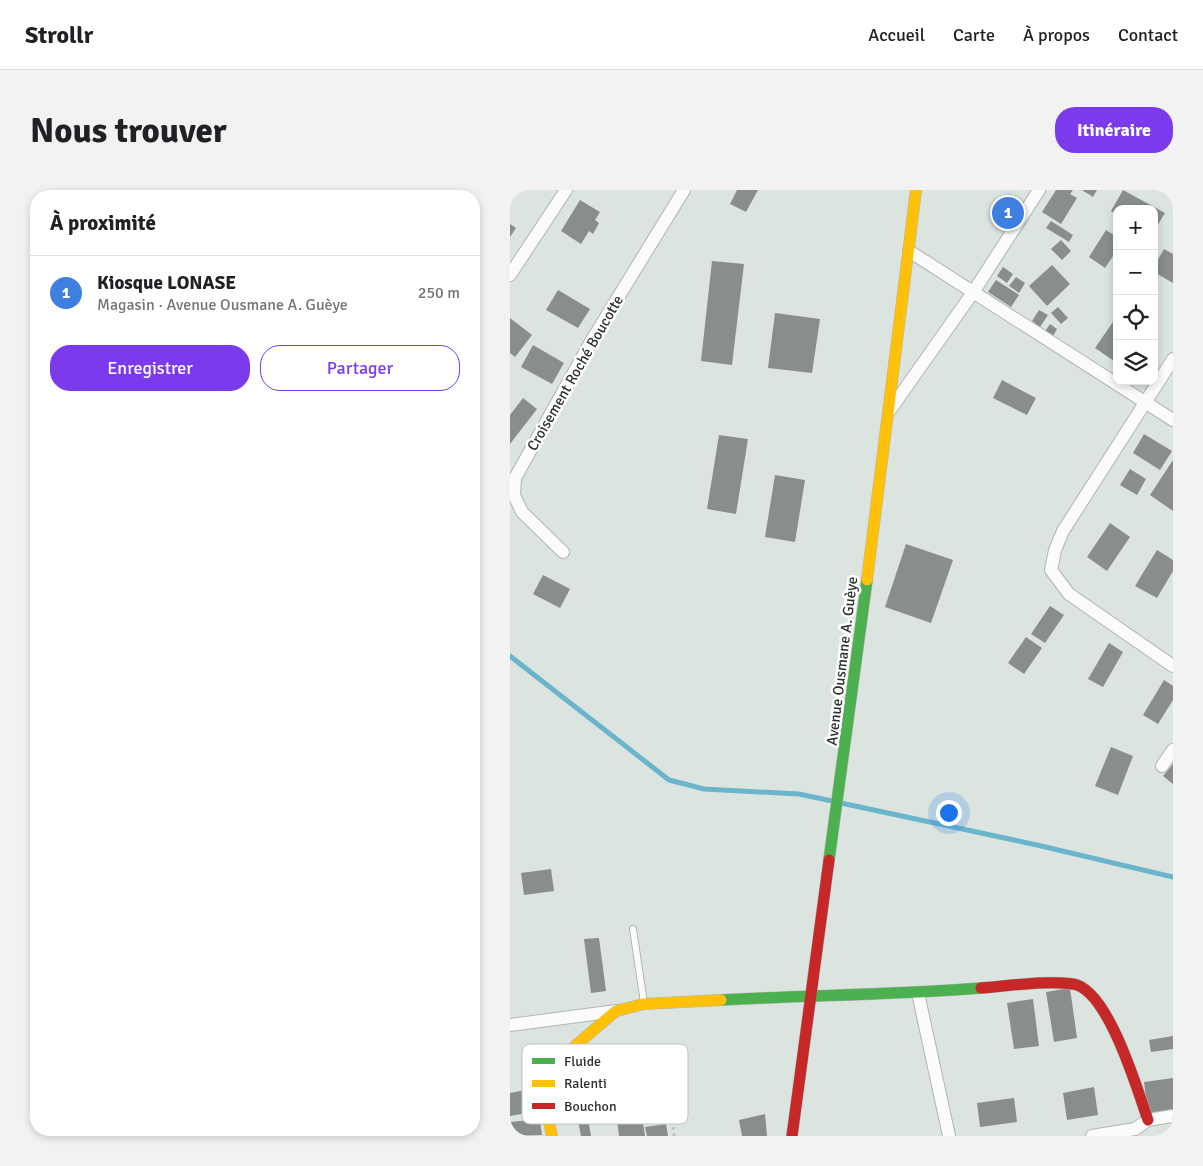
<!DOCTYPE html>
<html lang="fr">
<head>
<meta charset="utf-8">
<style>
  body { margin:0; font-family:Signika,sans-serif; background:#f2f2f2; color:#202124 }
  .controls { position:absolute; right:15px; top:15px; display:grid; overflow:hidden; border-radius:10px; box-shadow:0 2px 8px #0003 }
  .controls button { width:45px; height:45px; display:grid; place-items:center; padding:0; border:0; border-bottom:1px solid #e0e0e0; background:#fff; color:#202124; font:25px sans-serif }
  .you { position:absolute; left:438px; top:622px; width:18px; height:18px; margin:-12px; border:4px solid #fff; border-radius:50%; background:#1a73e8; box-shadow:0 0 0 8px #1a73e833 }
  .badge { display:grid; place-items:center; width:32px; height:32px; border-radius:50%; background:#7c3aed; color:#fff; font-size:16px; font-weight:700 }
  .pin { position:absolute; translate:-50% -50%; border:2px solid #fff; box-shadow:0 1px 5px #0006 }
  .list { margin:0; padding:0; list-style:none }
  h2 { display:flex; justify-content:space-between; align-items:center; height:65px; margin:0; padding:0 20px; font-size:21px }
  h2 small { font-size:16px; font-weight:400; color:#757577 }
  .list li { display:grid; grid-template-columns:32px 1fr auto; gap:15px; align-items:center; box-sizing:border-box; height:75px; padding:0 20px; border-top:1px solid #e0e0e0 }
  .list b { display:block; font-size:19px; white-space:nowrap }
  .list p { margin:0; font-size:16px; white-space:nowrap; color:#757577 }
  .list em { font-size:16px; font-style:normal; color:#757577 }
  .actions { display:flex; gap:10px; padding:15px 20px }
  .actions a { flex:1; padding:11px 0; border:1px solid #7c3aed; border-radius:20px; text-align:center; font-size:18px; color:#7c3aed }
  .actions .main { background:#7c3aed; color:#fff }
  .icon { flex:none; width:28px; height:28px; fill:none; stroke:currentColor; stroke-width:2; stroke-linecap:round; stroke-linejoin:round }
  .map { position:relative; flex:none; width:663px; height:946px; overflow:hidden; border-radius:20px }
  header { display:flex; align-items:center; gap:30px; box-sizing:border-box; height:70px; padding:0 25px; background:#fff; border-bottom:1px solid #e0e0e0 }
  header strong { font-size:24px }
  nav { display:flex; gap:28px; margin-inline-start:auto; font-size:18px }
  .intro { display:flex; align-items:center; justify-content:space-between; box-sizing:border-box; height:120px; padding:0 30px }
  h1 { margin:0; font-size:35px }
  .button { padding:12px 22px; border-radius:20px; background:#7c3aed; color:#fff; font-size:18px; font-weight:700 }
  main { display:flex; gap:30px; padding:0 30px }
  aside { flex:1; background:#fff; border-radius:20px; box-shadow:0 2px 8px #0003 }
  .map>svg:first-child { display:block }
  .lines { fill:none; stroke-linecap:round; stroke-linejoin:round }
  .stream { stroke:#6bb5cc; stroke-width:5 }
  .building { fill:#8a8e8a }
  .lane-casing { stroke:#afb5b2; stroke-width:8 }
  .street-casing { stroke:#afb5b2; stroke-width:14 }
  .fast-casing { stroke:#afb5b2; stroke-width:12 }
  .slow-casing { stroke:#afb5b2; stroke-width:12 }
  .jam-casing { stroke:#afb5b2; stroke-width:12 }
  .path { stroke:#bec1bf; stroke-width:3; stroke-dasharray:2.5 4; stroke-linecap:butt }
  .lane { stroke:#fafbfa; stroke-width:6 }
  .street { stroke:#fafbfa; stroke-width:12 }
  .fast { stroke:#4caf50; stroke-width:11 }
  .slow { stroke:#ffc107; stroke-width:11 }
  .jam { stroke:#c62828; stroke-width:11 }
  .labels { text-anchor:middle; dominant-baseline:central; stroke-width:5; stroke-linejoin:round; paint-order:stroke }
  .street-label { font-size:15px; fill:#2b302d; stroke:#fff }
  .key { fill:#fff; stroke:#bfc1c0; stroke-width:1 }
  .key-label { font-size:14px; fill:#2b302d }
</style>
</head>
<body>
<header>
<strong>Strollr</strong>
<nav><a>Accueil</a><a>Carte</a><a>À propos</a><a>Contact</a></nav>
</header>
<div class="intro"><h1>Nous trouver</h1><a class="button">Itinéraire</a></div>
<main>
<aside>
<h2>À proximité<small></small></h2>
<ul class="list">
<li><span class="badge" style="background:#3f7fe0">1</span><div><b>Kiosque LONASE</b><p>Magasin · Avenue Ousmane A. Guèye</p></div><em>250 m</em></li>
</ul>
<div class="actions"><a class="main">Enregistrer</a><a>Partager</a></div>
</aside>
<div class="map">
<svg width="663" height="946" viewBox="0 0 663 946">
  <rect width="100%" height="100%" fill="#dce4e0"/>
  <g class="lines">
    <g class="stream">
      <path d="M0,466L159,590L194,599L289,604L322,611"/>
      <path d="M331,613L527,655L663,687"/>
    </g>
  </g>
  <g class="building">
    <path d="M227,0H248L236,22L220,14Z"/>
    <path d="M546,0H563L560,4L567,8L551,34L532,22Z"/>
    <path d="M572,0H587L583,7Z"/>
    <path d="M613,0L655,23L644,41V19H607V25L601,21Z"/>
    <path d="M70,10L90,22L85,30L89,33L83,44L79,41L71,54L51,41Z"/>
    <path d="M541,31L563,45L559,52L536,38Z"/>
    <path d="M0,34L6,38L0,47Z"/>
    <path d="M596,40L607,47V60L595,78L579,67Z"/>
    <path d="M551,50L561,61L552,70L541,59Z"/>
    <path d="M654,59L663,64V93L644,82V77Z"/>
    <path d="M202,71L234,74L222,175L191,171Z"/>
    <path d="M542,75L560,94L537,116L519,96Z"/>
    <path d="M493,77L503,84L497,93L487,86Z"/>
    <path d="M506,87L515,93L509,103L499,96Z"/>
    <path d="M486,90L509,105L501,117L478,102Z"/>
    <path d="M48,100L80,119L68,138L36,120Z"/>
    <path d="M548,117L558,128L551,134L541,123Z"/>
    <path d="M529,120L538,125L530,137L522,131Z"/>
    <path d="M265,123L310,129L302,183L258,178Z"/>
    <path d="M607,126V173L585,158Z"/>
    <path d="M0,128L22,145L5,167L0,163Z"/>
    <path d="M540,134L547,139L542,148L534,143Z"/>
    <path d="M23,155L54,173L42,194L11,177Z"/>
    <path d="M492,190L526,208L517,225L483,208Z"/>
    <path d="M13,208L27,219L0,254V225Z"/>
    <path d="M634,244L662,261L650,280L623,263Z"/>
    <path d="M209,245L238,249L226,324L197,319Z"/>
    <path d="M663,270V321L640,305Z"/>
    <path d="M620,279L636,289L627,305L610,295Z"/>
    <path d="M265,285L295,290L285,352L255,347Z"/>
    <path d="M600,333L620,347L597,381L577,367Z"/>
    <path d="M396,354L443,370L421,433L375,417Z"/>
    <path d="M647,360L663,370V381L647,408L625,396Z"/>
    <path d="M33,385L60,399L50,418L23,404Z"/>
    <path d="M540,416L554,425L535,453L521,444Z"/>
    <path d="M516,447L532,458L514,484L498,473Z"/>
    <path d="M599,453L613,462L593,497L578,489Z"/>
    <path d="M654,490L663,496V510L648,534L633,525Z"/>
    <path d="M601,557L623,566L608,605L585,596Z"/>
    <path d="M663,574V594L653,586Z"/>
    <path d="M41,679L44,701L14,705L11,683Z"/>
    <path d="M89,748L96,801L81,803L74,749Z"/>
    <path d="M560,798L567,848L544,852L536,802Z"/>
    <path d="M523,809L529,856L504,859L497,813Z"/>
    <path d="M663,846V859L641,862L639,850Z"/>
    <path d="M663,888V919L638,923L634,892Z"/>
    <path d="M584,897L588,925L557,930L553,903Z"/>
    <path d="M20,899L23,922L0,926V903Z"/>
    <path d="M504,908L507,932L470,937L467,913Z"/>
    <path d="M131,918L135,946H109L106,922Z"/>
    <path d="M255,924L257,946H232L229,930Z"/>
    <path d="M30,929L32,945L0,946V932Z"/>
    <path d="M78,929L81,946H71L68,931Z"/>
    <path d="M156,934L158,946H137L135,937Z"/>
  </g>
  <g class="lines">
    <defs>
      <path id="lane" d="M123,739L134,813"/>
      <g id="street">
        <path d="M399,61L663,230"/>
        <path d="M0,85L56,0"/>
        <path d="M663,169L553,341L545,360L541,380L559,404L663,476"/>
        <path d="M380,220L464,101L529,0"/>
        <path d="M53,362L12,322L4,305L5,288L82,150L174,0"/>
        <path d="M652,576L663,560"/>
        <path d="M408,803L439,946"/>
        <path d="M0,835L106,821"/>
        <path d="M582,946L625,939L638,930L663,926"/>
      </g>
      <g id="fast">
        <path d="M319,670L357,390"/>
        <path d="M211,810C298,805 384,805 471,798"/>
      </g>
      <g id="slow">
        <path d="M357,390L406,0"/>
        <path d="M42,946L37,923L36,892L45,873L106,821L134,814L211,810"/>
      </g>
      <g id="jam">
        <path d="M471,798C500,796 533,790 563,794C598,799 627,899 638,930"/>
        <path d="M282,946L319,670"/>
      </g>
    </defs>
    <use href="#lane" class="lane-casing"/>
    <use href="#street" class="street-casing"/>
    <use href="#fast" class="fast-casing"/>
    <use href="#slow" class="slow-casing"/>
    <use href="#jam" class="jam-casing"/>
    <path class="path" d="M164,946L162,925L173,879"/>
    <use href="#lane" class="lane"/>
    <use href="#street" class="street"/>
    <use href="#fast" class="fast"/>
    <use href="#slow" class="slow"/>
    <use href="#jam" class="jam"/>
  </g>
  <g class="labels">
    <g class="street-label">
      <text transform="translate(65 183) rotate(-60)">Croisement Roché Boucotte</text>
      <text transform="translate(332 471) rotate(-83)">Avenue Ousmane A. Guèye</text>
    </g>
  </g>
  <rect x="12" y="854" width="166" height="80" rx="8" class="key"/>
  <rect x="22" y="868" width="23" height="6" fill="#4caf50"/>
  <rect x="22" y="890" width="23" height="7" fill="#ffc107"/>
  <rect x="22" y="913" width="23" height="6" fill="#c62828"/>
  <g class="key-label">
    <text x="54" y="876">Fluide</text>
    <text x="54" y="898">Ralenti</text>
    <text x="54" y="921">Bouchon</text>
  </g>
</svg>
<div class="controls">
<button>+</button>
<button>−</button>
<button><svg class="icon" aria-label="locate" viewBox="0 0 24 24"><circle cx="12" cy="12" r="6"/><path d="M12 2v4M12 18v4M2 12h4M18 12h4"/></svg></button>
<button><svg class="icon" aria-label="layers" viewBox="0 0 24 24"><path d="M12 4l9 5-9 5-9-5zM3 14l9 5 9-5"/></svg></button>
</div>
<div class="you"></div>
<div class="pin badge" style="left:498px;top:23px;background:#3f7fe0">1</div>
</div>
</main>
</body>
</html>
